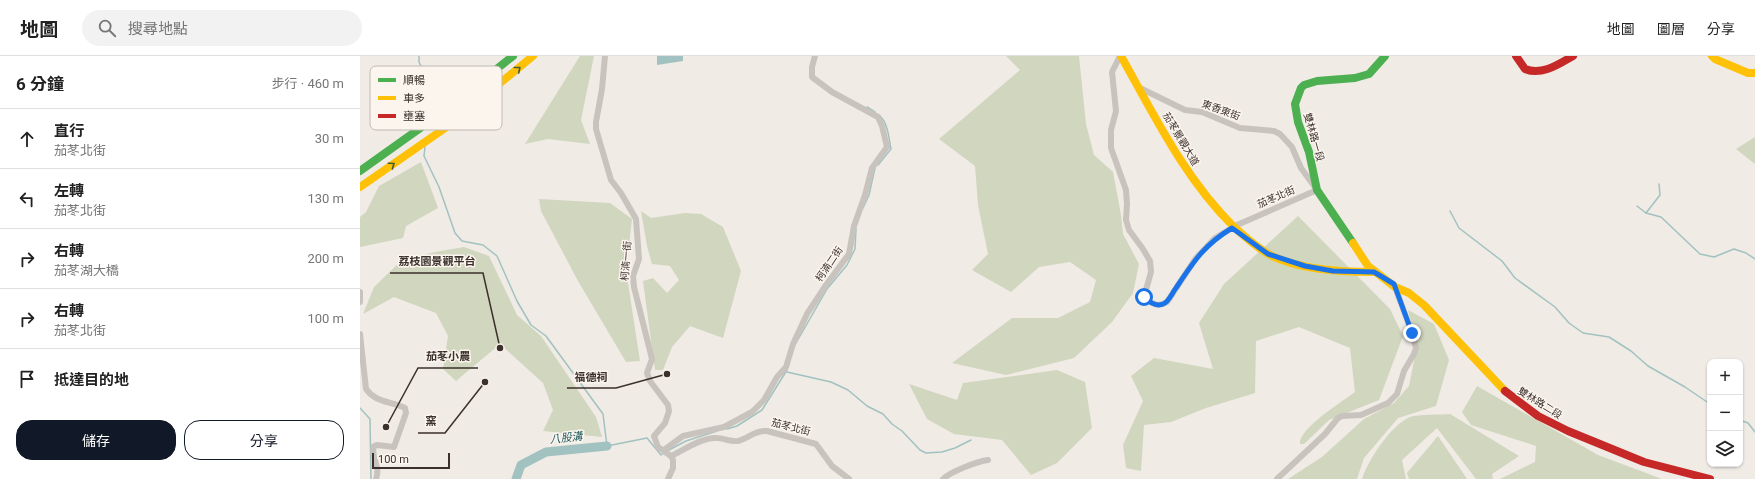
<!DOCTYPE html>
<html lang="zh-TW">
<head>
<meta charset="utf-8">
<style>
  body { margin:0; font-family:Roboto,"Noto Sans TC",sans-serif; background:#f2f2f2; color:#222 }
  .controls { position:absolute; right:12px; bottom:12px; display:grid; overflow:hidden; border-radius:8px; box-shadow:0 1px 3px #0004 }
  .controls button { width:36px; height:36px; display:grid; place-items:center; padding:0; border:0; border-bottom:1px solid #e0e0e0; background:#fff; color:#222; font:20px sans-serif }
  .scale { position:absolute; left:12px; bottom:10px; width:78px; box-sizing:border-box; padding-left:4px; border:2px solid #3b302b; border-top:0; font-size:11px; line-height:14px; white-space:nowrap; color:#3b302b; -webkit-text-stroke:3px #fbf5ee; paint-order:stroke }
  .stop { position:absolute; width:12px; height:12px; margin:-9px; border:3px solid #1a73e8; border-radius:50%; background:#fff }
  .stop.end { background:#1a73e8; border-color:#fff; box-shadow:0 1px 4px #0008 }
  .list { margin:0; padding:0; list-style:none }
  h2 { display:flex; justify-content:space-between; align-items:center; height:52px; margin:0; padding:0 16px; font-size:17px }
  h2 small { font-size:13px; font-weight:400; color:#767676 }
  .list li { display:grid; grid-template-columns:26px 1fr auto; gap:12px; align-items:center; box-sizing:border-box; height:60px; padding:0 16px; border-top:1px solid #e0e0e0 }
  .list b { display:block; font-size:15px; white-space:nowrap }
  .list p { margin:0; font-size:13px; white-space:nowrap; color:#767676 }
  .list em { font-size:13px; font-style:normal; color:#767676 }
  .actions { display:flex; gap:8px; padding:12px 16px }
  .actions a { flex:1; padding:9px 0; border:1px solid #111827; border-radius:16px; text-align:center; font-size:14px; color:#111827 }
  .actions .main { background:#111827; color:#fff }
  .icon { flex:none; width:22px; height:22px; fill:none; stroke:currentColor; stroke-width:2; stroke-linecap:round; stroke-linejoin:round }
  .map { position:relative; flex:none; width:1395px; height:423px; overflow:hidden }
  header { display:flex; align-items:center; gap:24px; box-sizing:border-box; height:56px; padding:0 20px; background:#fff; border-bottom:1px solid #e0e0e0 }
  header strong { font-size:19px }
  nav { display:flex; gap:22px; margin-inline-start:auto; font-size:14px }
  .search { width:280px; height:36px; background:#f2f2f2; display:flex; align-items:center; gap:10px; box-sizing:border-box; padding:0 14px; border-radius:22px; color:#767676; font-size:15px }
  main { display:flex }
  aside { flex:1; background:#fff }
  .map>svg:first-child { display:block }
  .green { fill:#d1d6bf }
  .water { fill:#a1c2c1 }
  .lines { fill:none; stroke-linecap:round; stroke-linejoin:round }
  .stream { stroke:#a1c2c1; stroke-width:1.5 }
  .river { stroke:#a1c2c1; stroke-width:9 }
  .street { stroke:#c9c3be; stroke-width:6 }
  .fast { stroke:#4caf50; stroke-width:8 }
  .slow { stroke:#ffc107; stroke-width:8 }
  .jam { stroke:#c62828; stroke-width:8 }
  .oneway { stroke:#415c38 }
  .route { stroke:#1a73e8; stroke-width:5 }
  .labels { text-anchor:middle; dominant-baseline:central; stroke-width:3; stroke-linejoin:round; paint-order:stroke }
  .street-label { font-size:10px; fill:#3b302b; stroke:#fbf5ee }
  .water-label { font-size:11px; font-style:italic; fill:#1f5a5e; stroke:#fbf5ee }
  .key { fill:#fbf5ee; stroke:#c1bab4; stroke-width:1 }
  .key-label { font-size:11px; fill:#3b302b }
  .leader { fill:none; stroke:#3b302b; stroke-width:1.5 }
  .callout-dot { fill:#3b302b; stroke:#fbf5ee; stroke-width:1.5 }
  .callout-label { font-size:11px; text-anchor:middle; font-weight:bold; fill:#3b302b; stroke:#fbf5ee; stroke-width:3; stroke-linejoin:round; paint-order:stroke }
</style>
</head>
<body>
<header>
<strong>地圖</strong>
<div class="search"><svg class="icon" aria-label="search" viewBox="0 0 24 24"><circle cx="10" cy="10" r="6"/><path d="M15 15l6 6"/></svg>搜尋地點</div>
<nav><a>地圖</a><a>圖層</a><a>分享</a></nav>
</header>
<main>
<aside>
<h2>6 分鐘<small>步行 · 460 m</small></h2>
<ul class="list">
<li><svg class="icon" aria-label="ahead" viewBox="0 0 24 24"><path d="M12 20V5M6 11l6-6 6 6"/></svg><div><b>直行</b><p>茄苳北街</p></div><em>30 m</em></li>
<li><svg class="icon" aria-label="left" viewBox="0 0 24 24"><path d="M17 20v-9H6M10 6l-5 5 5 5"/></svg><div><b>左轉</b><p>茄苳北街</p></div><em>130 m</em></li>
<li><svg class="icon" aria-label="right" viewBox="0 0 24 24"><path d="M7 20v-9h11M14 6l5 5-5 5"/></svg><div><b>右轉</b><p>茄苳湖大橋</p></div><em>200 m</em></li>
<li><svg class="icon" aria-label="right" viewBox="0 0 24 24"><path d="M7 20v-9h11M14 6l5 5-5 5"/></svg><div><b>右轉</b><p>茄苳北街</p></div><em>100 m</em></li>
<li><svg class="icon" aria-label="arrive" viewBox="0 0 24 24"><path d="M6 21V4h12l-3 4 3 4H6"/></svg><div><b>抵達目的地</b></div></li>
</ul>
<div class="actions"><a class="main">儲存</a><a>分享</a></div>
</aside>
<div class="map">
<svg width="1395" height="423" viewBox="0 0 1395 423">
  <rect width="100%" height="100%" fill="#f0ebe5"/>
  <g class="green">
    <path d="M220,0H234L221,64L230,88L188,83L165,88Z"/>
    <path d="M646,0H719L726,68L734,99L753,116L761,159L763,178L779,208L773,237L752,266L714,302L646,319L592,307L652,262H698L730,246L736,224L710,206L679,211L651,236L612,214L628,198L618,149L615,110L579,83L660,14Z"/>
    <path d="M1395,81V122V108L1376,93Z"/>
    <path d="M61,106L78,152L46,170L43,182L0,191V161L6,156L19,130Z"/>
    <path d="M179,143L250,147L272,163L266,214L280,305L266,306L218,225L181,155Z"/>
    <path d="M281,155L291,162L325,157L341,158L363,171L381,215L363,282L330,270L312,291L303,314H295L283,225L293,222L307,237L319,224L310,210L292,208L287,190Z"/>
    <path d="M938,160L1030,253L1043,280L1019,344L969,364L944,388H940C938,373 983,345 995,336L990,292L939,271L896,285L895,337L846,352L811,366L784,369L781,415L766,412L763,389L783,345L771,320L794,302L853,313L839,267L864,228Z"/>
    <path d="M104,191L129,200L157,259L181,280L236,361L242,381L183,375L193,354L183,327L140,288L96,325L83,313L88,280L76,257L34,241L3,258L14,231L42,204L75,196Z"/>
    <path d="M1048,254L1074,268L1089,304L1076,350L1038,362L1004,402L997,423H928L962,401L1004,363L1034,347L1049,330L1057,290Z"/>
    <path d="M697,314L725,326L732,372L697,407L671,419L642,384L594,378L567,363L549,328L597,344L603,327Z"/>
    <path d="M1117,330L1238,399L1302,423H1140L1175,406L1176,390L1111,369L1102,356Z"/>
    <path d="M1090,358L1159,400L1132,418L1133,423H1116L1077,372L1042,404L1046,423H1002C1008,404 1031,369 1050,361C1060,358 1079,359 1090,358Z"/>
    <path d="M1078,380L1107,423H1049L1047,417Z"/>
  </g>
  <path class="water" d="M297,0H323V5L297,9Z"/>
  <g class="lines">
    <g class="stream">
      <path d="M59,0V6L78,45V54"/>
      <path d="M507,51L515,56"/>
      <path d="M75,73L78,66"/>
      <path d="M65,91L64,100L79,131L95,177L102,185L123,189L137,200L157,245L171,269L186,280L243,358L247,390L287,382L301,399L304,397"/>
      <path d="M518,109L531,93C529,83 528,67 520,60"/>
      <path d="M1299,128L1300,139L1286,157L1301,161L1340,198L1354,201L1374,193L1386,197L1395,203"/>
      <path d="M1277,150L1286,157"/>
      <path d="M503,152L509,139L515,112"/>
      <path d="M1090,155L1099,172L1142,205L1155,222L1195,251L1209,267L1223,277L1249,281L1271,295L1288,310L1325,331L1350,348"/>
      <path d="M436,287L467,233L487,209L495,193L496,173"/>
      <path d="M427,316L471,326L488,334L507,350L523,358L532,368L542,375L560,394L566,397L582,396L595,392L611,384"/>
      <path d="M0,352L10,363L11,423"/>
      <path d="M1380,364L1388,367L1395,376"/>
      <path d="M367,373L377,370L402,354L427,314"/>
      <path d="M307,395L326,385L357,375"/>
    </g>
    <path class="river" d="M156,423L161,409L186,396L247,390"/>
    <g class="street">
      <path d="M245,0L242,33L236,66V73L251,124L261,137L276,163L279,203L273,220L274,231L292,303L287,317L290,325L308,349L309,355L305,367L294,380L298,391L311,400L313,404V412L308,423"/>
      <path d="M760,0L752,16L756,55L751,74V92L766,134L767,148L766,164L769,174L783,193L790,205L791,216L784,241C791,247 798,252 807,246L836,202L855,182L877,169L957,134L941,112L932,91L920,78L914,75L880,72L842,56L825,54L780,32"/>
      <path d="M0,236V246"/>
      <path d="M0,278L6,333C16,347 31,345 45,352L46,357L34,391L17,389L14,390C10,402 21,409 16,423"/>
      <path d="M304,394L323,380L364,371L392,356L404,344L417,321L426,311L433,288L447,258L466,229L489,198L494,170L505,139L512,112L527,91L522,70L518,61L472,36L452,21V11L455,0"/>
      <path d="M311,400C324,394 342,381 357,382C364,382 370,386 378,385C389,382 395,374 407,375L456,388L472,410L489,423"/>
      <path d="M583,423C590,416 618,405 628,404"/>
      <path d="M917,423L965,378L978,362L982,360L1001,359L1028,347L1037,338L1044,315L1054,298L1056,292L1052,277L1035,231"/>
    </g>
    <g class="fast">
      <path d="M0,115L80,58L153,0"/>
      <path d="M993,187L957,134L949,96L938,66L935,48L941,32L944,29L957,25L995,22L1009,18L1025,0"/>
    </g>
    <g class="slow">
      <path d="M761,0C794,59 825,123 874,171C885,181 897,192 910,199C939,214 982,216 1014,216"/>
      <path d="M1352,0L1355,3L1388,17H1395"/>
      <path d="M0,131L88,70L173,0"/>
      <path d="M993,187L1008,210L1035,231L1049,237L1064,249L1145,335"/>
    </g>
    <g class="jam">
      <path d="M1156,0L1165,13C1182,20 1199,8 1213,0"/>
      <path d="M1145,335L1178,360L1208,375L1284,406L1350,423"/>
    </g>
  </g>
  <defs><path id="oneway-chevron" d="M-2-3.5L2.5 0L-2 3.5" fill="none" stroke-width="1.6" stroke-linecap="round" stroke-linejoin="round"/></defs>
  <g class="oneway">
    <use href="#oneway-chevron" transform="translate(158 13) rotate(-39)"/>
    <use href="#oneway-chevron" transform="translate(32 109) rotate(-35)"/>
  </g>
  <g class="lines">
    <path class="route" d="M784,241C789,246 796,251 803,248C809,246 812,237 816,232C834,205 844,189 872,172L908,198L945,210L973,215L1014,216L1034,228L1052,277"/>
  </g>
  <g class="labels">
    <g class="street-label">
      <text transform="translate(861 54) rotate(20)">東香東街</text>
      <text transform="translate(954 81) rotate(74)">雙林路一段</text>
      <text transform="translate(821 83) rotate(59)">茄苳景觀大道</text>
      <text transform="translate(916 141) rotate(-23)">茄苳北街</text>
      <text transform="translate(266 205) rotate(-86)">柯湳一街</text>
      <text transform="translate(469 208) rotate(-56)">柯湳二街</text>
      <text transform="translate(1180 347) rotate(32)">雙林路二段</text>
      <text transform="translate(431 371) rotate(14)">茄苳北街</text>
    </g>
    <g class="water-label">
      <text transform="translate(206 382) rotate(-6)">八股溝</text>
    </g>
  </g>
  <rect x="10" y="10" width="132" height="64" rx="6" class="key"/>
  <rect x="18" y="22" width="18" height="4" fill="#4caf50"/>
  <rect x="18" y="40" width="18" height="4" fill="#ffc107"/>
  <rect x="18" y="58" width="18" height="4" fill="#c62828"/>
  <g class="key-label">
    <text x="43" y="28">順暢</text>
    <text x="43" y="46">車多</text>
    <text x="43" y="64">壅塞</text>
  </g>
  <path class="leader" d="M140 292L123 217H30M26 371L58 312H118M307 318L256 332H207M125 326L85 377H58"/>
  <g class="callout-dot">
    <circle cx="140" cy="292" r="4"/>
    <circle cx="26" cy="371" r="4"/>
    <circle cx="307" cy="318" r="4"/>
    <circle cx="125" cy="326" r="4"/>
  </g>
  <g class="callout-label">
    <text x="77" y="209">荔枝園景觀平台</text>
    <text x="88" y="304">茄苳小農</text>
    <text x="231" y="325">福德祠</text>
    <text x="71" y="369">窯</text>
  </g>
</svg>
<div class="controls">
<button>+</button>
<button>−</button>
<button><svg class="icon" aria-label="layers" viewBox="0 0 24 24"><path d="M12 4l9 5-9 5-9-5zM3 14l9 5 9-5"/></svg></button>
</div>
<div class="scale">100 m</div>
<div class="stop" style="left:784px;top:241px"></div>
<div class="stop end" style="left:1052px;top:277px"></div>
</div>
</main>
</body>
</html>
